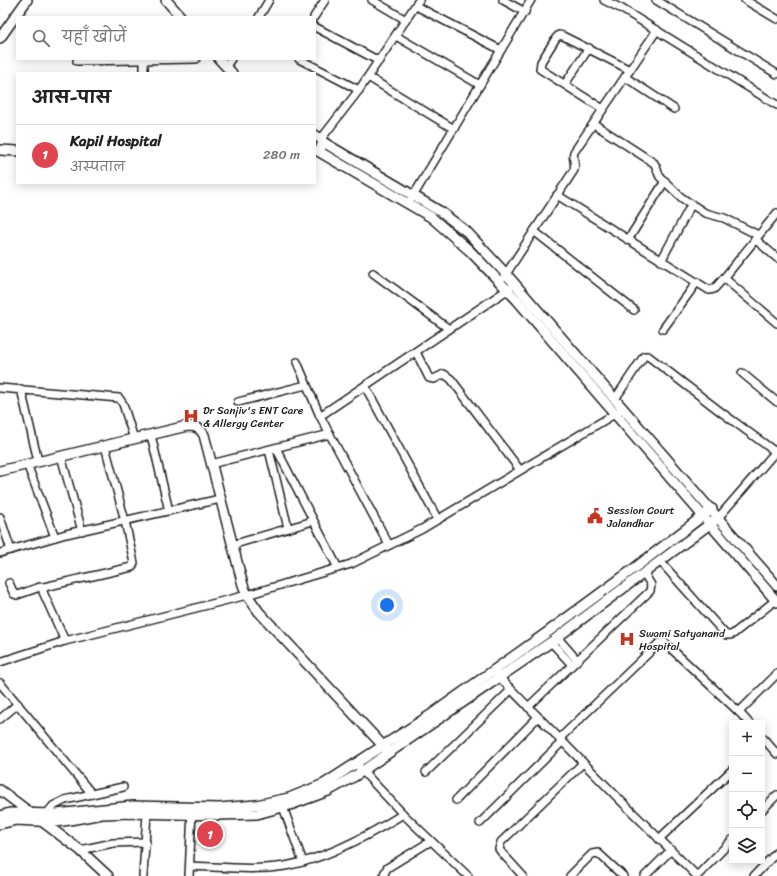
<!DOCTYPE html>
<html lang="hi">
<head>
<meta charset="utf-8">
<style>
  body { margin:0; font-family:Sriracha,"Playpen Sans Deva",sans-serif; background:#f2f2f2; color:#222 }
  .controls { position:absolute; right:12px; bottom:12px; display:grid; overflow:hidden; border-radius:0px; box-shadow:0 2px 10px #0003 }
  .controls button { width:36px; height:36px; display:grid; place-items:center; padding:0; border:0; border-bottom:1px solid #e0e0e0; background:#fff; color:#222; font:20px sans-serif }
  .you { position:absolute; left:387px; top:605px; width:14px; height:14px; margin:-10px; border:3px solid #fff; border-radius:50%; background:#1a73e8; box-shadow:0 0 0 6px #1a73e833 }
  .badge { display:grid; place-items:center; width:26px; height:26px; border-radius:50%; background:#111827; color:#fff; font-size:13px; font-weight:700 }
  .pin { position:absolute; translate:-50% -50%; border:2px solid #fff; box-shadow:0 1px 4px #0006 }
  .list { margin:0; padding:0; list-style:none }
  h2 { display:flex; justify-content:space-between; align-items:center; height:52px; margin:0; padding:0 16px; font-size:17px }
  h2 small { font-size:13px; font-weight:400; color:#767676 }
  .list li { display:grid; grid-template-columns:26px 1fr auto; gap:12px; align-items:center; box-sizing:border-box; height:60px; padding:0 16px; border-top:1px solid #e0e0e0 }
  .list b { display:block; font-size:15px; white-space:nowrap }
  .list p { margin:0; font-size:13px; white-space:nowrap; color:#767676 }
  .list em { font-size:13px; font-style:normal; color:#767676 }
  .icon { flex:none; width:22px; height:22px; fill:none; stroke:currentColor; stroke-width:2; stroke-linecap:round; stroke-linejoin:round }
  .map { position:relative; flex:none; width:777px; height:876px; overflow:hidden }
  .search { position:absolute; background:#fff; box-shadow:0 2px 10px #0003; left:16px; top:16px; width:300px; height:44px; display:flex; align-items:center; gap:10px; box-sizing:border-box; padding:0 14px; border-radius:0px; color:#767676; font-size:15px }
  .panel { position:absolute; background:#fff; box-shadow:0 2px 10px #0003; left:16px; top:72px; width:300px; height:112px; border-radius:0px }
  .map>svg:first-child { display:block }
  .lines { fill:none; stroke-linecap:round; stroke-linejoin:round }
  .minor-casing { stroke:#1c1c1c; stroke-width:10 }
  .tertiary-casing { stroke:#1c1c1c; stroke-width:12 }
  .minor { stroke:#fff; stroke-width:7 }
  .tertiary { stroke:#fff; stroke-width:9 }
  .labels { text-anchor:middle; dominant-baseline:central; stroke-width:3; stroke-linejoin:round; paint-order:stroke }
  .poi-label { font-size:11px; fill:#1c1c1c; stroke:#fff; text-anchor:start }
</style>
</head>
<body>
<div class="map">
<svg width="777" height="876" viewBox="0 0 777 876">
  <rect width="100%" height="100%" fill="#fff"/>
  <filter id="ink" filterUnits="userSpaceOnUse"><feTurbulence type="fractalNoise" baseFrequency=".025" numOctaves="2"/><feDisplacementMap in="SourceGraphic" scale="8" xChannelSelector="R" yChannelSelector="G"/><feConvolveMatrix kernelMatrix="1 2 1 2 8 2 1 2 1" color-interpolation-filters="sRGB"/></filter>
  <g filter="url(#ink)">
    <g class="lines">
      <defs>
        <g id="minor">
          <path d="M372,0L406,20"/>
          <path d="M503,0L525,12"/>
          <path d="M604,0L622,9L777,105"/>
          <path d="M656,0L777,74"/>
          <path d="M745,0L777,19"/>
          <path d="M416,6L501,50"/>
          <path d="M259,17L269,0"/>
          <path d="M314,17L325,0"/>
          <path d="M315,27L379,61"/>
          <path d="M396,36L480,85"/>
          <path d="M299,59L359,90"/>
          <path d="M144,60V73"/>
          <path d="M77,61L196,59"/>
          <path d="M226,66L231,59"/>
          <path d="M368,77L454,129"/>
          <path d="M625,77L674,109"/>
          <path d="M565,84L589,48"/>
          <path d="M603,109L540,69L541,62L556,38L559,35L563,36L630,70"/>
          <path d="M594,124L654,163C657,167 657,172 660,177L682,198L705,213L724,218L758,235"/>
          <path d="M321,139L359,90L419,0"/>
          <path d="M557,195L709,290L714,289L724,278L777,213"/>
          <path d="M409,203L531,0"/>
          <path d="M534,231L634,310"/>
          <path d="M755,239L777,258"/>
          <path d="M628,240L665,181"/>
          <path d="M661,261L691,205"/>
          <path d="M373,273L449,329"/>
          <path d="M504,277L574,170C576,164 572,158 574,152L657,30"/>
          <path d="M724,278L777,323"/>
          <path d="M663,329L697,282"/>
          <path d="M416,352L429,378L434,379L444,374L451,379L520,470"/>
          <path d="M297,362L320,416L389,545"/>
          <path d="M742,373L777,402"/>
          <path d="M365,386L438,520"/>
          <path d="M0,388L119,398L123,404L134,439"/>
          <path d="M21,389L38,461"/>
          <path d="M615,399L642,359L644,356H648L721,412L777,453"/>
          <path d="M238,402L306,385"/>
          <path d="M320,416L510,288"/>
          <path d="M151,435L169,511"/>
          <path d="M276,448L338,568"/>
          <path d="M269,450L288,528"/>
          <path d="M61,456L82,531"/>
          <path d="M27,464L55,537"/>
          <path d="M211,464L330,434"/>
          <path d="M0,517L11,550"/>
          <path d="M718,518L777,450"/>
          <path d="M232,545L313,521"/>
          <path d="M0,553L66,534L220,499"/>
          <path d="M660,561L726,635H730L733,634L777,599"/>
          <path d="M9,583L14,594L17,595L40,587H44"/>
          <path d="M557,637L577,660"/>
          <path d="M65,641L43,592L44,587L132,567L134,563L125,521L105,446"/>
          <path d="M551,642L572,665"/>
          <path d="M0,662L65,641L247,595L351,564L422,529L618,412"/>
          <path d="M497,675L619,799L697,876"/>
          <path d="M0,683L92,794"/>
          <path d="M528,707L650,591L651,585L644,573"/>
          <path d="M739,712L777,674"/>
          <path d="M0,719L18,704"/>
          <path d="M762,737L777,754"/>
          <path d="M559,739L659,643L664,642L739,712L749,723"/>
          <path d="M356,764L403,814L468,876"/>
          <path d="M426,772L511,690"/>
          <path d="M456,800L538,717"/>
          <path d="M283,807L303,862"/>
          <path d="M762,810L777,795"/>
          <path d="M45,816L53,806L65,800L123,787"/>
          <path d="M480,823L562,742"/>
          <path d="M659,839L732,770"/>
          <path d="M80,850L113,843L146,842"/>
          <path d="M190,866C221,867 254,871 285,866C326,859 368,836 403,814"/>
          <path d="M143,876L147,813"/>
          <path d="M189,876L192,810"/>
          <path d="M384,876V874L387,868L431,841"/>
          <path d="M523,876L502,853L499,849L501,842L583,763"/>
          <path d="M570,876L592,854L598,853L623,876"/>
          <path d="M645,876L671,850"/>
          <path d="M697,876L732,840"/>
          <path d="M754,876L777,852"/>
        </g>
        <g id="tertiary">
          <path d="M166,0L181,17"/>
          <path d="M0,38L27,0"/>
          <path d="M219,59L232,73"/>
          <path d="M315,135L321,139L323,142L321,147"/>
          <path d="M323,142L441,212L467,232L507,275L777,586"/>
          <path d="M0,150L17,151"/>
          <path d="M318,151L431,217L470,251L517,300L777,602"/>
          <path d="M0,471L187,426C196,426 200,428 204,435L243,585L247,595L259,612L386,749"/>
          <path d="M0,790L80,850L108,876"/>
          <path d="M0,816L10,813L56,814L133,806L219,808L256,805L289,798L324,784L432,714L545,634L632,570L712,509"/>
          <path d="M0,824L16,820L56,822L70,820L102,814L132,813L217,815L257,814L290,805L328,791L355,776L551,642L718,518"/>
        </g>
      </defs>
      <use href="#minor" class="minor-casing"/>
      <use href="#tertiary" class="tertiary-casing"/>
      <use href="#minor" class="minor"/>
      <use href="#tertiary" class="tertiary"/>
    </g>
  </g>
  <defs>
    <symbol id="hospital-bare" viewBox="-9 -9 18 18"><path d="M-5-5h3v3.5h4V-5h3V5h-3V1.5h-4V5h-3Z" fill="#c8321e" stroke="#fff" stroke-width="2.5" paint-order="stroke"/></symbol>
    <symbol id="civic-bare" viewBox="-9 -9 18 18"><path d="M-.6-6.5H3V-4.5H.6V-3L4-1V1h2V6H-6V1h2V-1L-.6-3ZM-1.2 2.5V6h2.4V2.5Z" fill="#c8321e" stroke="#fff" stroke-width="2.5" paint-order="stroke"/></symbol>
  </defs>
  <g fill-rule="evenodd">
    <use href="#hospital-bare" x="180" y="405" width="22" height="22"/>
    <use href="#civic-bare" x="584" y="505" width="22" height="22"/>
    <use href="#hospital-bare" x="616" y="628" width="22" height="22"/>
  </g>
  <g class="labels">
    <g class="poi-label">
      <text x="203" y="410">Dr Sanjiv's ENT Care<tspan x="203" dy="13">&amp; Allergy Center</tspan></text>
      <text x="607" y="510">Session Court<tspan x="607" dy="13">Jalandhar</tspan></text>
      <text x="639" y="633">Swami Satyanand<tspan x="639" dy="13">Hospital</tspan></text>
    </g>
  </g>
</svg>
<div class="controls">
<button>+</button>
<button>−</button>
<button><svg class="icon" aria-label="locate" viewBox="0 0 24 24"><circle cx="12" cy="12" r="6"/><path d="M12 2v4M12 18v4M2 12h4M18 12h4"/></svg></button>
<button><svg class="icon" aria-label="layers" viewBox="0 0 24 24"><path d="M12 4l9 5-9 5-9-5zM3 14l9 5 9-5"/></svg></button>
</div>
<div class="you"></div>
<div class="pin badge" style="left:210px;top:834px;background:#e0444e">1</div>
<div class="search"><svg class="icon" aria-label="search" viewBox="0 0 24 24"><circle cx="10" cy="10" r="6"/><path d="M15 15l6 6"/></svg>यहाँ खोजें</div>
<section class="panel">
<h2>आस-पास<small></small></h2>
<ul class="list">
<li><span class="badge" style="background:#e0444e">1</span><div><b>Kapil Hospital</b><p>अस्पताल</p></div><em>280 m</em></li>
</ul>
</section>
</div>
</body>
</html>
